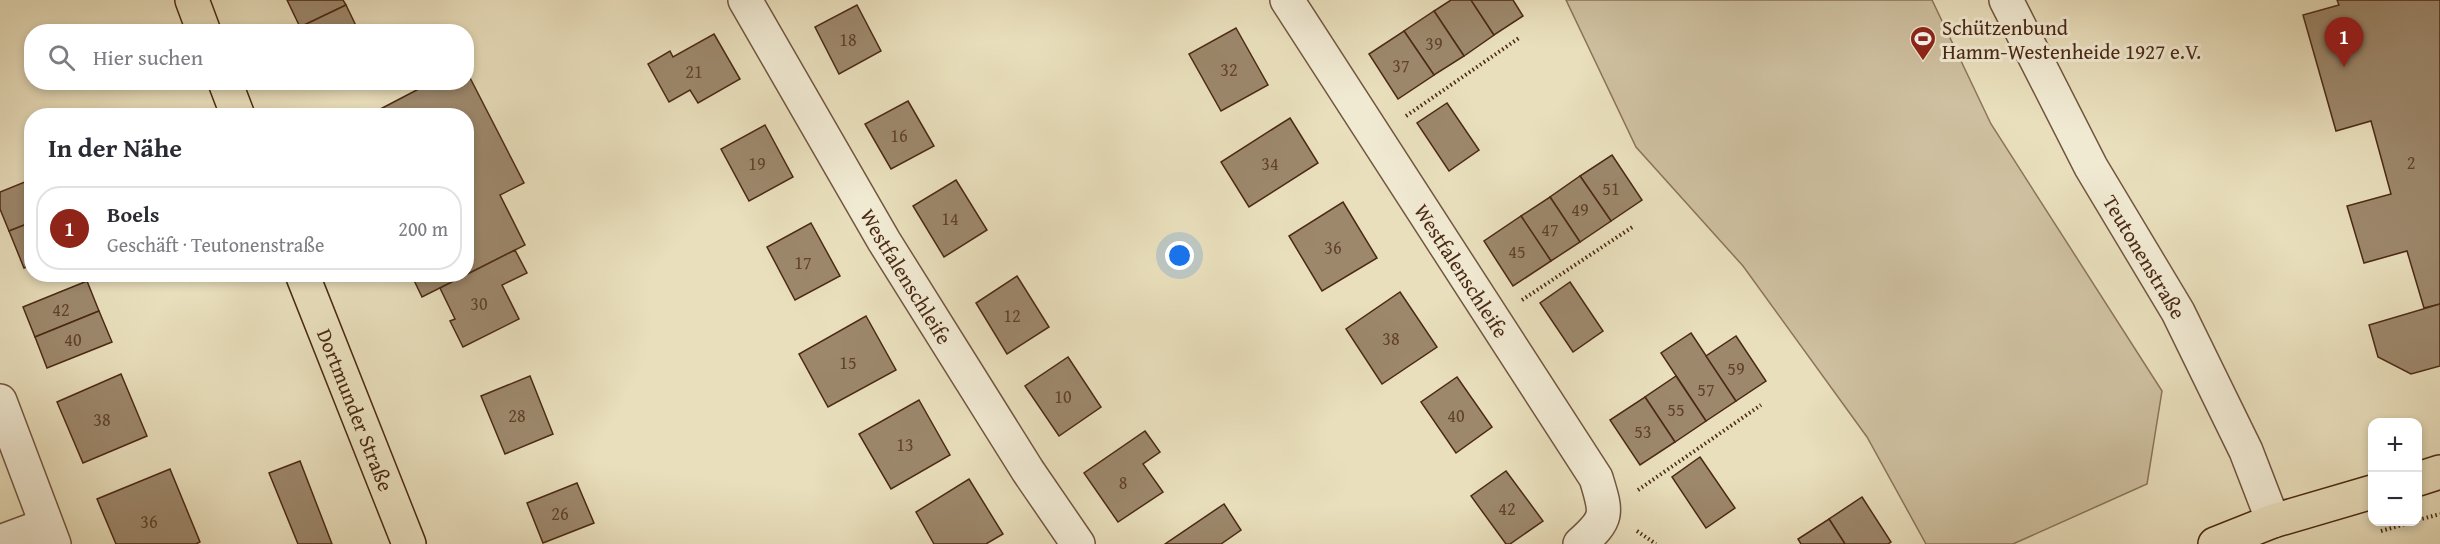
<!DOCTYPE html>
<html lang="de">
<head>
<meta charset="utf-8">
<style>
  body { margin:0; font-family:"Gentium Book Plus",serif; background:#f2f2f3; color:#2b2b33 }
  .controls { position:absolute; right:18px; bottom:18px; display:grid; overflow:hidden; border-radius:12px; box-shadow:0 3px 9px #0003 }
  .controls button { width:54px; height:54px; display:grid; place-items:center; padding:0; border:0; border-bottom:2px solid #e1e1e2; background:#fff; color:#2b2b33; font:30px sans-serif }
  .you { position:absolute; left:1180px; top:256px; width:21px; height:21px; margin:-15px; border:4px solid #fff; border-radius:50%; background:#1a73e8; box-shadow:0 0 0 9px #1a73e833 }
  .badge { display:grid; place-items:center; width:39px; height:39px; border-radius:50%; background:#8f2418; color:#fff; font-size:20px; font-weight:700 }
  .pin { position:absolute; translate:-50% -50px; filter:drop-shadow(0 2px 3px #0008) }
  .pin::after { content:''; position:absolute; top:32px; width:21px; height:18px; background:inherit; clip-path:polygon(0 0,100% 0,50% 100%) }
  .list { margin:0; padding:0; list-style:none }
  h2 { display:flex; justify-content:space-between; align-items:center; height:78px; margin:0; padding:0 24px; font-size:26px }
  h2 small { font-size:20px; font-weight:400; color:#7c7c81 }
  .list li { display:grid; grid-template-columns:39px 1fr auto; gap:18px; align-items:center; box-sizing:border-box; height:84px; margin:0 12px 12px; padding:0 12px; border:2px solid #e1e1e2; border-radius:24px }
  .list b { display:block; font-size:22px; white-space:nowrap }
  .list p { margin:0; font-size:20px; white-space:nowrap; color:#7c7c81 }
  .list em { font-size:20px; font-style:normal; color:#7c7c81 }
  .icon { flex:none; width:33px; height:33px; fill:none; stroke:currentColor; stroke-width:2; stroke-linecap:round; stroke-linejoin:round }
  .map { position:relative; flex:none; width:2440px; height:544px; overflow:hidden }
  .search { position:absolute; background:#fff; box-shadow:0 3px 9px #0003; left:24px; top:24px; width:450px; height:66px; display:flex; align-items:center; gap:15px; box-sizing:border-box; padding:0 21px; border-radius:24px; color:#7c7c81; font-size:22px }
  .panel { position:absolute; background:#fff; box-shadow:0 3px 9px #0003; left:24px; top:108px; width:450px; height:174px; border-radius:24px }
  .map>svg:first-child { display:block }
  .green { fill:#cec0a0; stroke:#8c745a; stroke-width:1.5 }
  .building { fill:#9d886c; stroke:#4b2915; stroke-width:1.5 }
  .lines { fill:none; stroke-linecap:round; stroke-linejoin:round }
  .minor-casing { stroke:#72563f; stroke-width:36 }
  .major-casing { stroke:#4b2915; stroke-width:36 }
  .path { stroke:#4b2915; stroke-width:4; stroke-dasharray:1.5 3; stroke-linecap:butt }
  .minor { stroke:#f1ead3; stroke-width:33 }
  .major { stroke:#e9dfbc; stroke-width:33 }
  .labels { text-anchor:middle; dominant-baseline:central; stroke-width:6; stroke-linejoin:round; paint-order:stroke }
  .number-label { font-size:18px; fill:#60412b }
  .poi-label { font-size:21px; fill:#4b2915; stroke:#f1ead3; text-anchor:start }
  .street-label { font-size:21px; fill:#4b2915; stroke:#f1ead3 }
</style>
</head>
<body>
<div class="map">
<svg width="2440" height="544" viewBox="0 0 2440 544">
  <rect width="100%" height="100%" fill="#e9dfbc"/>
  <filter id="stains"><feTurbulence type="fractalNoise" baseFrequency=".00333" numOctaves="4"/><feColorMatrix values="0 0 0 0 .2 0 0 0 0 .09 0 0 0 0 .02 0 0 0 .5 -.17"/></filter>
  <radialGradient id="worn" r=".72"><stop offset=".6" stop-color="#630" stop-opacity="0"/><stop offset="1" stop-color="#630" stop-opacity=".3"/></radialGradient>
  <path class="green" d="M1566,0H1932L1991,124L2162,391L2147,484L2013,544H1926L1867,437L1743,266L1636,147Z"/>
  <g class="building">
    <path d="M287,0H343L346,5L300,27Z"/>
    <path d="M1451,0H1471L1494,35L1464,56L1434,11Z"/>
    <path d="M1471,0H1513L1523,16L1494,35Z"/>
    <path d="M2337,0H2440V304L2424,308L2407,251L2364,263L2347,206L2391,194L2371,121L2336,131L2303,15L2339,5Z"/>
    <path d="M346,5L359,32H303L300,27Z"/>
    <path d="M857,5L881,51L839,74L815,27Z"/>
    <path d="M1434,11L1464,56L1434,75L1404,31Z"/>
    <path d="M1236,28L1268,85L1221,111L1189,54Z"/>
    <path d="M1404,31L1434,75L1398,99L1369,54Z"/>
    <path d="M714,34L740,79L698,103L690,90L669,102L648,64L670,51L673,57Z"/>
    <path d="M466,70L524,183L500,195L525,245L422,297L411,274H466V116H367L432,82H466Z"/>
    <path d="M908,101L934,146L891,169L865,124Z"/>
    <path d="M1447,103L1479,150L1449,171L1417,123Z"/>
    <path d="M1290,118L1318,163L1249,207L1221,162Z"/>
    <path d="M765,125L793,177L749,201L721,149Z"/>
    <path d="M1612,155L1642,200L1611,221L1580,176Z"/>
    <path d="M1580,176L1611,221L1580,242L1550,197Z"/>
    <path d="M32,179V222L9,231L0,209V192Z"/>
    <path d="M956,180L987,230L944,257L913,206Z"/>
    <path d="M1550,197L1580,242L1551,261L1521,216Z"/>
    <path d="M1343,202L1377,258L1322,291L1289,236Z"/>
    <path d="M1521,216L1551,261L1513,286L1484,241Z"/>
    <path d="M32,222V265L24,268L9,231Z"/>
    <path d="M811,223L840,276L795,300L767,247Z"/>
    <path d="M515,250L527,273L502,285L519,319L463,347L450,321L455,319L440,288Z"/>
    <path d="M1017,276L1049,327L1007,354L976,303Z"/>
    <path d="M87,281L99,311L35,337L23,307Z"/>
    <path d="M1570,282L1603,331L1573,352L1540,303Z"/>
    <path d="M1400,292L1437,347L1382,384L1346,329Z"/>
    <path d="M2440,304V366L2411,374L2378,357L2369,325Z"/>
    <path d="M99,311L112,342L47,368L35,337Z"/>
    <path d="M866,316L896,370L828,407L799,354Z"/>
    <path d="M1691,333L1736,401L1706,421L1661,353Z"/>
    <path d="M1736,336L1766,381L1736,401L1706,356Z"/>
    <path d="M1068,357L1101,407L1059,436L1025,386Z"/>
    <path d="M121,374L147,436L83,463L57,402Z"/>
    <path d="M530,376L553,434L505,454L481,396Z"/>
    <path d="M1676,376L1706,421L1675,442L1645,397Z"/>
    <path d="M1457,377L1492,427L1456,453L1421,402Z"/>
    <path d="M1645,397L1675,442L1640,465L1610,420Z"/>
    <path d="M919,400L950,455L891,489L859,434Z"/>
    <path d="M1145,431L1160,452L1143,464L1163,492L1118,522L1084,473Z"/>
    <path d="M1700,457L1735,508L1706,528L1672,477Z"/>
    <path d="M300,461L332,544H298L269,473Z"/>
    <path d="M170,469L200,542L196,544H116L97,499Z"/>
    <path d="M1506,471L1543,521L1510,544H1506L1471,496Z"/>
    <path d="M969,479L1003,534L986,544H934L916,512Z"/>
    <path d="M577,483L594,523L543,543L527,503Z"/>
    <path d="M1862,497L1891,542L1888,544H1845L1829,519Z"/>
    <path d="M1224,504L1241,530L1221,544H1165Z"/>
    <path d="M1829,519L1845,544H1801L1798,539Z"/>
  </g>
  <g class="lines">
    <defs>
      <g id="minor">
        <path id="s1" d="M745,0L884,241L1028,471L1078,544"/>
        <path id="s2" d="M1287,0L1596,478C1607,514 1609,518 1580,544"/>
        <path id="s3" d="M2006,0L2091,167L2178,312L2246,451L2273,521"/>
        <path d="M0,401L54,544"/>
        <path d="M0,542L46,525"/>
      </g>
      <g id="major">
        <path d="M192,0L204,32"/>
        <path d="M225,82L238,116"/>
        <path id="s4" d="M302,274L409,544"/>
        <path d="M2418,479L2440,472"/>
        <path d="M2215,544L2273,521L2372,492"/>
      </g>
    </defs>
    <use href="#minor" class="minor-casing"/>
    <use href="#major" class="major-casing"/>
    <g class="path">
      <path d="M1406,116L1519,38"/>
      <path d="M1522,300L1634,226"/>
      <path d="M1638,490L1761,405"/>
      <path d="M2418,520L2440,514"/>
      <path d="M1637,531L1656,544"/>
      <path d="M2381,531L2412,522"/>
    </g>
    <use href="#minor" class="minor"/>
    <use href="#major" class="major"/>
  </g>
  <defs>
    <symbol id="stadium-pin" viewBox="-11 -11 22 30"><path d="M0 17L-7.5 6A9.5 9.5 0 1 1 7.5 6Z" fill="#8f2418" stroke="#f1ead3"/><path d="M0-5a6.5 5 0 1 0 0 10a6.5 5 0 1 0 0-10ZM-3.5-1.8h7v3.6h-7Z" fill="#fff"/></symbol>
  </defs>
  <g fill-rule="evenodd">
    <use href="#stadium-pin" x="1908" y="24" width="30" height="40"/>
  </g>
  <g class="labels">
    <g class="number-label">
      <text x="848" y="39">18</text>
      <text x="1434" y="43">39</text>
      <text x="1401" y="65">37</text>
      <text x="1229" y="69">32</text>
      <text x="694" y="71">21</text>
      <text x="899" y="135">16</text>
      <text x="2411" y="162">2</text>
      <text x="757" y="163">19</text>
      <text x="1270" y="163">34</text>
      <text x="1611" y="188">51</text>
      <text x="1580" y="209">49</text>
      <text x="950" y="218">14</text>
      <text x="1550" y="229">47</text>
      <text x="1333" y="247">36</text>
      <text x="1517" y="251">45</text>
      <text x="803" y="262">17</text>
      <text x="479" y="303">30</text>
      <text x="61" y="309">42</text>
      <text x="1012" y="315">12</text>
      <text x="1391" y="338">38</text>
      <text x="73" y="339">40</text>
      <text x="848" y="362">15</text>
      <text x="1736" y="368">59</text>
      <text x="1706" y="389">57</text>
      <text x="1063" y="396">10</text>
      <text x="1676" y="409">55</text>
      <text x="517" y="415">28</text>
      <text x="1456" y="415">40</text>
      <text x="102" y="419">38</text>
      <text x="1643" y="431">53</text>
      <text x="905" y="444">13</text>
      <text x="1123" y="482">8</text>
      <text x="1507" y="508">42</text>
      <text x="560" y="513">26</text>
      <text x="149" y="521">36</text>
    </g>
    <g class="poi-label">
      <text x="1942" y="27">Schützenbund<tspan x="1942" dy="24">Hamm-Westenheide 1927 e.V.</tspan></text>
    </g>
    <g class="street-label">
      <text stroke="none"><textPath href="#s3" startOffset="292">Teutonenstraße</textPath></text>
      <text stroke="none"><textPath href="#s2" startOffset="322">Westfalenschleife</textPath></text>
      <text stroke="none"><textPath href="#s1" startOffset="320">Westfalenschleife</textPath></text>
      <text stroke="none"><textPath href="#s4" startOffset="146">Dortmunder Straße</textPath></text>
    </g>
  </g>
  <rect width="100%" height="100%" filter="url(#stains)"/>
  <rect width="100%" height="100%" fill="url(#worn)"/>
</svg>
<div class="controls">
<button>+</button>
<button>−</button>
</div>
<div class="you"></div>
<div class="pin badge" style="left:2344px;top:67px">1</div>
<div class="search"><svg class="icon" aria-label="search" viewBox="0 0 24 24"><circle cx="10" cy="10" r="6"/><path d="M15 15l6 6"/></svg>Hier suchen</div>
<section class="panel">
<h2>In der Nähe<small></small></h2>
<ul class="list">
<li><span class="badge">1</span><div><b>Boels</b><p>Geschäft · Teutonenstraße</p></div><em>200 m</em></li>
</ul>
</section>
</div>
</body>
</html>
